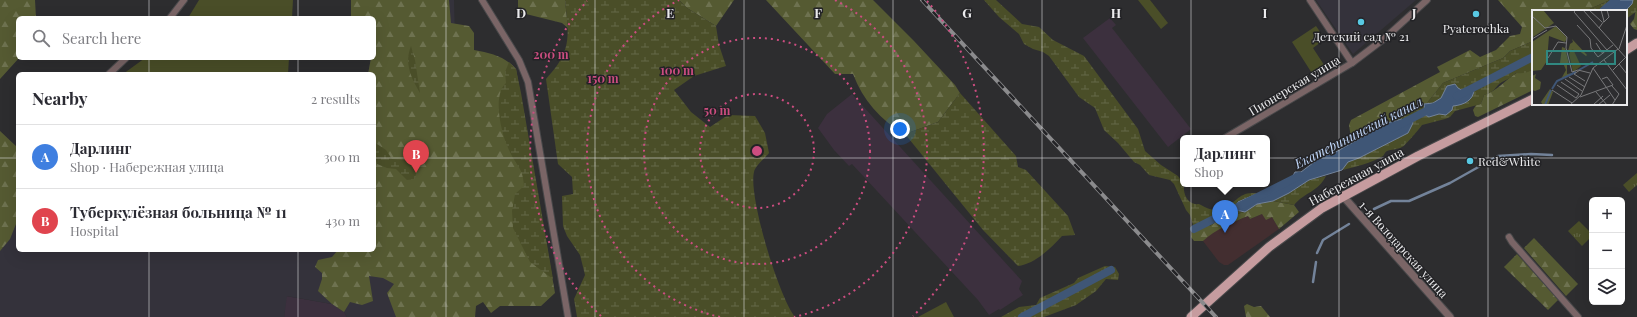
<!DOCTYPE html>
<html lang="en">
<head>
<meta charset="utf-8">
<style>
  body { margin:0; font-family:"Playfair Display",serif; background:#f7f7f7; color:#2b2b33 }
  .controls { position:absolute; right:12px; bottom:12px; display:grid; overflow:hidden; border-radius:6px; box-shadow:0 4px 16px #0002 }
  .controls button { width:36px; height:36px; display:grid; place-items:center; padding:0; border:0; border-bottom:1px solid #e1e1e2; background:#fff; color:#2b2b33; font:20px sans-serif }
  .you { position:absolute; left:900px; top:129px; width:14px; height:14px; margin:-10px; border:3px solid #fff; border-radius:50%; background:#1a73e8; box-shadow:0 0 0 6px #1a73e833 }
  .badge { display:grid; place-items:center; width:26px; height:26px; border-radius:50%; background:#3f7282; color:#fff; font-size:13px; font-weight:700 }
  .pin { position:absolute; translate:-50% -33px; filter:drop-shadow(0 1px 2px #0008) }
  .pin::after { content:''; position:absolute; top:21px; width:14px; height:12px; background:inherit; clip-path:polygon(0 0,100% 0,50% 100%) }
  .popup { position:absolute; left:1180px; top:135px; width:90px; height:52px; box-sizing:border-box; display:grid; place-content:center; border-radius:6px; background:#fff; filter:drop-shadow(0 1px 3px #0005); font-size:13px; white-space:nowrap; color:#7c7c81 }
  .popup b { font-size:15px; color:#2b2b33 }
  .popup::after { content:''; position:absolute; left:50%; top:100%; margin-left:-8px; border:8px solid transparent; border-top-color:#fff }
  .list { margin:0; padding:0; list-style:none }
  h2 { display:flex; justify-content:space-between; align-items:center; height:52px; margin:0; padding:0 16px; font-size:17px }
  h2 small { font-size:13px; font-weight:400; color:#7c7c81 }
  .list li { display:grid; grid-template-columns:26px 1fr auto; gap:12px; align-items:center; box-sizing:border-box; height:64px; padding:0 16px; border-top:1px solid #e1e1e2 }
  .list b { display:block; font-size:15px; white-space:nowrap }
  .list p { margin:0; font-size:13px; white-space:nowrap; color:#7c7c81 }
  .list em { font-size:13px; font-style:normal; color:#7c7c81 }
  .icon { flex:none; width:22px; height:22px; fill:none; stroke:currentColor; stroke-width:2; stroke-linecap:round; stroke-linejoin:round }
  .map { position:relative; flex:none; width:1637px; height:317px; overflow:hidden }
  .search { position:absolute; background:#fff; box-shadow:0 4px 16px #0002; left:16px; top:16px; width:360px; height:44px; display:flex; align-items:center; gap:10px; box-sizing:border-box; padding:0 14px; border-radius:6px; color:#7c7c81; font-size:15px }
  .panel { position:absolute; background:#fff; box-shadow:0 4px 16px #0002; left:16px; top:72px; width:360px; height:180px; border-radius:6px }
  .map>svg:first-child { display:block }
  .commercial { fill:#432e30 }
  .industrial { fill:#3c303e }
  .built { fill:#34323b }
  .grass { fill:url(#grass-tufts) }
  .forest { fill:url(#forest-firs) }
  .wetland { fill:url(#wetland-marsh) }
  .garden { fill:#4a4e28 }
  .water { fill:#3f5676; stroke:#73839a }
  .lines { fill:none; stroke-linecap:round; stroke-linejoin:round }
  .stream { stroke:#73839a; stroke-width:2.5 }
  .canal { stroke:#3f5676; stroke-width:8 }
  .minor-casing { stroke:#48484a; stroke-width:8 }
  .tertiary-casing { stroke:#48484a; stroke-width:9 }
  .primary-casing { stroke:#48484a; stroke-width:11 }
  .minor { stroke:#7a6566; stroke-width:6 }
  .tertiary { stroke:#7a6566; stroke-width:7 }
  .primary { stroke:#c69c9f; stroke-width:9 }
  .rail-casing { stroke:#8b8b8d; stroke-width:4 }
  .rail { stroke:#232326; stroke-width:2.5; stroke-dasharray:8; stroke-linecap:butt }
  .grid { fill:none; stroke:#ebebed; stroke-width:1; stroke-opacity:0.55 }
  .ring { fill:none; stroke:#cc4d80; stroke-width:2; stroke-dasharray:2 4 }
  .poi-dot { fill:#58c9e3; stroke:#232326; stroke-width:1.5 }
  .labels { text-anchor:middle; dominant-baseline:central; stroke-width:3; stroke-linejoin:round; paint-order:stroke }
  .poi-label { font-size:12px; fill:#ebebed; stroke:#232326 }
  .street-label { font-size:12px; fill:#ebebed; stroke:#232326 }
  .water-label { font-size:13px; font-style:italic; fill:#c4dbfe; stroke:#232326 }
  .inset-river { fill:none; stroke:#3f5676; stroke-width:2 }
  .inset-road { fill:none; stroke:#79797b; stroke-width:1 }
  .view { fill:#308881; fill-opacity:0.15; stroke:#308881; stroke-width:2 }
  .inset-edge { fill:none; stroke:#ebebed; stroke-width:2 }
  .grid-label { font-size:13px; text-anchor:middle; font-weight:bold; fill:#ebebed; stroke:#232326; stroke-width:3; stroke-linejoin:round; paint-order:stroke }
  .centre { fill:#cc4d80; stroke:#232326; stroke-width:2 }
  .ring-label { font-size:12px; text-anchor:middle; font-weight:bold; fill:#cc4d80; stroke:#232326; stroke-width:3; stroke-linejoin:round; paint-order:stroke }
</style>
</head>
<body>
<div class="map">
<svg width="1637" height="317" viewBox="0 0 1637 317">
  <defs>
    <pattern id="grass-tufts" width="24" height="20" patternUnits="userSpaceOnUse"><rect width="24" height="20" fill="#4a4e28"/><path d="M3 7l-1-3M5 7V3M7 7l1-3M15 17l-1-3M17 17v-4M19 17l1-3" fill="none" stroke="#646848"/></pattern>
    <pattern id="forest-firs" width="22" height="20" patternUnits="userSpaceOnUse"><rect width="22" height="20" fill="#555a32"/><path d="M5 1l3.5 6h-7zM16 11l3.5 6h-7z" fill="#6e7250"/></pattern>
    <pattern id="wetland-marsh" width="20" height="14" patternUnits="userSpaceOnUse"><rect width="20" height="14" fill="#4a4e28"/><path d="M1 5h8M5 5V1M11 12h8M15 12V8" fill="none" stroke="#646848"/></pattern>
  </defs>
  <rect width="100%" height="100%" fill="#2d2d2f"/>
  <path class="commercial" d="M1262,214L1272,217L1279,229L1228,265H1224L1219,262L1203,241L1212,232L1230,223L1248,216L1250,219Z"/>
  <g class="industrial">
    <path d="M1110,18L1116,25L1112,28L1191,129L1168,147L1083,38Z"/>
    <path d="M852,94L1022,281L1019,289L1023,295L1000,310L999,309L989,315L978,300L852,164L849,166L834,150L818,128L827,114Z"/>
    <path d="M286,296L332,304L344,312L347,317H284Z"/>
  </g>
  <g class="built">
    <path d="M351,0H454L462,317H347L344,312L332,304L287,296L284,317H0V131L18,148V250H374V74H368L371,58H374V18H351Z"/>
    <path d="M1316,0H1416L1353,54Z"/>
  </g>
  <g class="grass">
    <path d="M1637,173V185L1629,192L1623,185Z"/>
    <path d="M1579,221L1592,234V236L1582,246L1568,231Z"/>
  </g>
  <g class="forest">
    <path d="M0,0H35L36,18H18L19,58L0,79Z"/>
    <path d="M351,0H449L451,23L469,26L474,33V50C491,53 504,56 516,69L555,293L541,306H500L491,313L483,302L476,306L475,317H396L387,293L394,284L383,278L369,276L373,301L362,305L350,302L344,312L332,304L318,291L322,279V273L315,267L318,260L332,257L338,250H374V74H368L371,58H374V18H351Z"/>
    <path d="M518,0H565L568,28L562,23L518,12Z"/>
    <path d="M679,0H734L716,26L687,8Z"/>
    <path d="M766,0H873L914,41L955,85L960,93L938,122L905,134C880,120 863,100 853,74H835Z"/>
    <path d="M1498,0H1610L1585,11H1533V41L1510,51L1503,58L1443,83L1427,103L1415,107L1402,119L1387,123L1356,140L1351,138L1349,125L1351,120L1440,72L1437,67L1470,50L1480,57L1496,50L1510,36L1520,34L1522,27Z"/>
    <path d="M1637,4V30L1634,29L1630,24L1634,19Z"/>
    <path d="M1533,69V90L1478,117L1475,116L1473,110L1476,105L1481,104L1484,95C1497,91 1504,81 1515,74C1520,70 1528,73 1533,69Z"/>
    <path d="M0,131L18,148V219L10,239L0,251Z"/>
    <path d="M1273,201L1294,205L1299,212L1279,229L1272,217L1266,220L1262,214L1250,219L1248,216C1231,223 1216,229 1203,241H1194L1191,237L1193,225L1210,226L1221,218L1245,212L1257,204Z"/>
    <path d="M1534,238L1578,284L1566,296L1524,248Z"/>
    <path d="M1517,254L1558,300L1548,310L1504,267Z"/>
    <path d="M1247,304L1254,307L1261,306L1270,317H1246L1244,306Z"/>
  </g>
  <g class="wetland">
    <path d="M565,0H679L687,8L716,26L719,45L726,66L694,76L674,90L691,112L710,127L728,115L755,116L765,133L769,153C765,158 755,166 754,172C748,196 779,297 795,317H577L574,299L585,275L580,255L567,236L563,226L562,196L573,194L572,177L558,164L546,79C572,51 569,37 565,0Z"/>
    <path d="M984,0H996L1022,24L1039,27L1053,40L1084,56L1138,129L1145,151L1161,165L1178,176L1184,185C1183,192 1186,202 1195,204C1199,205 1197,203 1201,205C1208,209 1213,211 1221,209C1237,204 1239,189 1260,194L1254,195L1237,202L1240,212H1245L1221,218L1210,226L1193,225L1190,215L1186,210L1174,184L1170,180L1149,175L1140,165L1134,162L1118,143L1104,130L1095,108L1079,97L1049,56L1043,52L1033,49L1024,44L1019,34L999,17Z"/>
    <path d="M1610,0H1637V11L1626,19V11H1585Z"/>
    <path d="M1533,41V69C1528,73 1522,74 1516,73C1511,78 1508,79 1502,82C1494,87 1497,91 1484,95L1481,104L1455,111L1450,117L1445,119L1422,125C1421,127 1404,147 1402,147C1397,150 1391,149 1387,151C1385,152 1384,155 1383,156C1371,163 1356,167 1342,170L1347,162L1359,158L1408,133L1412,120L1406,125L1402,123V119L1415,107L1427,103L1443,83L1503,58L1510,51Z"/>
    <path d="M411,46L415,60L420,93C411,78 404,63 411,46Z"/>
    <path d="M509,62L516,69L521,93L553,279L530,262L513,228L512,211L515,194L524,186C523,167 516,166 509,150C501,134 492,95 506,83L505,72Z"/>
    <path d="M960,93L1016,156L1018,167L1026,170L1068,216L1075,235L1062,236C1051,248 1035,264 1018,266L983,230L905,134L938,122Z"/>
    <path d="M374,142L386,150L392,159L404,160L415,156L418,162L415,179L407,180L396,169L387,168L377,164L374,154Z"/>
    <path d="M1326,176C1318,192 1305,192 1294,205L1273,201L1289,193L1309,180Z"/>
    <path d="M1105,266L1115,267L1119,274L1118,280L1106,279L1096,291L1076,305L1044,317H1001L1019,307L1036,305L1040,298L1074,283L1078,278Z"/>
  </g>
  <g class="garden">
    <path d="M199,0H293L292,18H188Z"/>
    <path d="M1138,0H1150L1168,23L1161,29Z"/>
    <path d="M1316,26L1325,39L1313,48L1328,71L1315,78L1292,42Z"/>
    <path d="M145,58H289L288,74H123Z"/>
    <path d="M946,302L954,317H918Z"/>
  </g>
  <g class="water">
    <path d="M1617,0H1633L1632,4L1625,11H1605Z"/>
    <path d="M1455,84L1458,88L1467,93L1474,89C1474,100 1464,105 1453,106L1452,110L1446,115L1439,114L1429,117L1425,115L1424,104L1433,103L1441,98L1447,86Z"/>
    <path d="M1402,119V123L1406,125L1412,119L1413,123L1408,133L1359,158L1348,162L1342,170L1309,180L1289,193L1273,201L1257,204L1245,212L1236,210L1238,202L1254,195H1264L1274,191L1289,183L1295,172H1301L1322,156L1334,153L1387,123Z"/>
  </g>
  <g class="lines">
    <g class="stream">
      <path d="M1374,209L1391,201H1409L1450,183L1498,156L1531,154L1552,155"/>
      <path d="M1317,253L1323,240L1349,224"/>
      <path d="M1313,282L1316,262"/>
    </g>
    <g class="canal">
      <path d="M1603,11L1616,0"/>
      <path d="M1457,96L1533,57"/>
      <path d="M1393,128L1434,107"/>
      <path d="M1194,229L1299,176"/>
      <path d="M1022,317L1111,270"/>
    </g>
    <defs>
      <g id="minor">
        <path d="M482,0L519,60L528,82L568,317"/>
        <path d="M1310,0L1352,63"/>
        <path d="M170,18L184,0"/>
        <path d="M109,74L126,58"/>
        <path d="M1225,138L1352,63L1385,38L1427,0"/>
        <path d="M1509,237L1512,242L1578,317"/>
      </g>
      <path id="tertiary" d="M1342,195L1450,317"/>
      <g id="primary">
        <path d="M1626,50L1637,43"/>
        <path d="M1191,317L1269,247L1322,208L1418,156L1533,99"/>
      </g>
    </defs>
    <use href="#minor" class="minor-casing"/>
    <use href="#tertiary" class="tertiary-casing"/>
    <use href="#primary" class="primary-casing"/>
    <use href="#minor" class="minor"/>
    <use href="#tertiary" class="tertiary"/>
    <use href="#primary" class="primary"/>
    <defs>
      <path id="rail" d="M922,0L1216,317"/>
    </defs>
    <use href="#rail" class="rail-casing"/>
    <use href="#rail" class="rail"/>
  </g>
  <path class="grid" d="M149,0V18M298,0V18M446,0V317M595,0V317M744,0V317M893,0V317M1042,0V317M1191,0V317M1339,0V317M1488,0V317M149,58V74M298,58V74M0,158H18M374,158H1637M149,250V317M298,250V317"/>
  <g class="ring">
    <circle cx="757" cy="151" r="57"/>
    <circle cx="757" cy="151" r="113"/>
    <path d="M720 317A170 170 0 0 1 679 0M835 0A170 170 0 0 1 794 317"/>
    <path d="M601 316A227 227 0 0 1 587 1M927 1A227 227 0 0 1 913 316"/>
  </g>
  <g class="poi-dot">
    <circle cx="1476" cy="14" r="4"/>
    <circle cx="1361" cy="22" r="4"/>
    <circle cx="1470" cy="161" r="4"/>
  </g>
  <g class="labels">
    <g class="poi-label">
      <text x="1476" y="28">Pyaterochka</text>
      <text x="1361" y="36">Детский сад № 21</text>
      <text x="1478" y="161" text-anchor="start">Red&amp;White</text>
    </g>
    <g class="street-label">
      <text transform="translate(1294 85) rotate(-31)">Пионерская улица</text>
      <text transform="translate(1356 176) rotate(-29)">Набережная улица</text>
      <text transform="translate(1404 249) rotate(48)">1-я Володарская улица</text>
    </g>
    <g class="water-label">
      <text transform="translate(1358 132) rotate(-27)">Екатерининский канал</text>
    </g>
  </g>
  <g transform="translate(1532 10)">
    <rect width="95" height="95" fill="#2d2d2f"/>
    <path d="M0,0H11L22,13L1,27ZM24,16L35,28L33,32L17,26L15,51L9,60L0,61V32ZM40,29L55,45L54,46L46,40L36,41L38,34L41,32ZM30,37L33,38L37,54H35V64L40,63L29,69L34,60L31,53H28ZM4,64L3,68L9,72L8,79L3,81L0,80V66ZM18,79L21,82L16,95H11L9,92Z" fill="#555a32"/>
    <path d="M41,39L49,56L41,62L37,44L39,40Z" fill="#4a4e28"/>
    <path class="inset-river" d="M47,60L61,52M20,79L25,71L44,62M13,95L19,80"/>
    <path class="inset-road" d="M44,0L42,2L75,40M51,0L95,49M57,0L70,12M0,6L13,18L24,16L35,27L34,38L40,62L46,60L58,63M72,12L77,7L75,0M45,15L58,29L59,38L66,47L81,35M67,18L72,11L69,0M0,29L15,20M64,33L71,44M87,39L95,15M16,48L26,32L34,33M72,50L95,80M87,54L95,64M61,58L83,90M48,60L42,64L53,71M81,60L93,48M37,67L53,77M33,69L50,81M29,72L47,84L44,88M25,75L44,88M20,80L40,93M64,82L75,95M48,87L81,75L75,67L70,69M38,95L49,85L61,58L86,39M61,95L71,86M66,95L78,85M80,95L87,84L80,76"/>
    <path class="view" d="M15,41H83V54H15Z"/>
    <rect width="95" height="95" class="inset-edge"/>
  </g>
  <g class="grid-label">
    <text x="521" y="18">D</text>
    <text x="670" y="18">E</text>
    <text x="818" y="18">F</text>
    <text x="967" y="18">G</text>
    <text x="1116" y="18">H</text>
    <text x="1265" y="18">I</text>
    <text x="1414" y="18">J</text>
  </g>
  <circle cx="757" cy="151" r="6" class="centre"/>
  <g class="ring-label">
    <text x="551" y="59">200 m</text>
    <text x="677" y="75">100 m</text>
    <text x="603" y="83">150 m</text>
    <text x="717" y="115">50 m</text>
  </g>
</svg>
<div class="controls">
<button>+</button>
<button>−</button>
<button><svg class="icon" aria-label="layers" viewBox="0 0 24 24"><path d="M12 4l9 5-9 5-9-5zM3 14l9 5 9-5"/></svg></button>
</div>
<div class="you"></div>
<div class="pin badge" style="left:1225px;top:233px;background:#3f7fe0">A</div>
<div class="popup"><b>Дарлинг</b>Shop</div>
<div class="pin badge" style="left:416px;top:173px;background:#e0444e">B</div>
<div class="search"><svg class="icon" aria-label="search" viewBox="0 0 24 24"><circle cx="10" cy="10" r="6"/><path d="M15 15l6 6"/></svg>Search here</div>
<section class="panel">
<h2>Nearby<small>2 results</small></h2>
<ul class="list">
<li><span class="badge" style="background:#3f7fe0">A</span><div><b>Дарлинг</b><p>Shop · Набережная улица</p></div><em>300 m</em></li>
<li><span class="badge" style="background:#e0444e">B</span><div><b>Туберкулёзная больница № 11</b><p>Hospital</p></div><em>430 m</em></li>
</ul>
</section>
</div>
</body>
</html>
